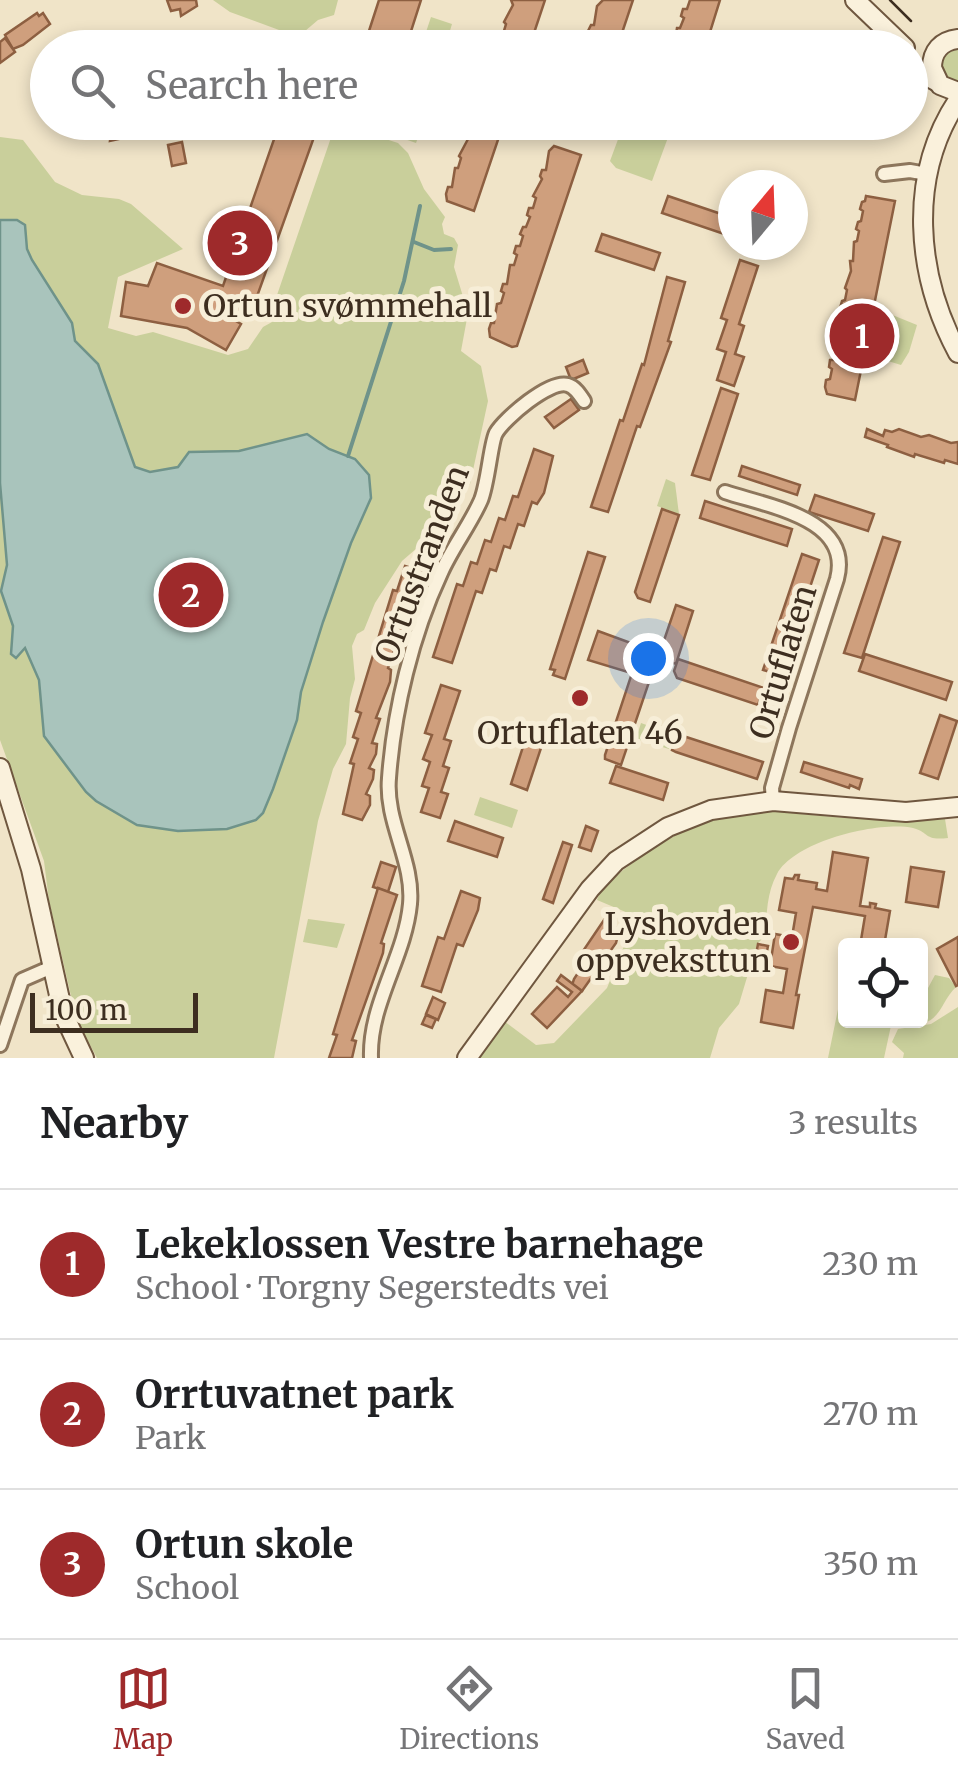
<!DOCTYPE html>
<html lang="en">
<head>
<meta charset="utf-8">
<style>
  body { margin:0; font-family:Merriweather,serif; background:#f6f6f6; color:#202124 }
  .controls { position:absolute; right:30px; bottom:30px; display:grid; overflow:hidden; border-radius:10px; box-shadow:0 5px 15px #0003 }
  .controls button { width:90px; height:90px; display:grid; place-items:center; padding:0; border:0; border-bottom:2px solid #e0e0e0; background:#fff; color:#202124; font:50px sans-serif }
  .compass { position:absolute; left:718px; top:170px; width:90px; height:90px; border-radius:50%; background:#fff; box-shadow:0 5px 15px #0003; rotate:19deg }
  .scale { position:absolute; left:30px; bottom:25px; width:168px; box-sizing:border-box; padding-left:10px; border:5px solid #3d2e20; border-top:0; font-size:28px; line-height:35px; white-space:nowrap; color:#3d2e20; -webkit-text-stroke:8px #f7eed8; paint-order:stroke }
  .you { position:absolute; left:648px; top:658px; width:35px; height:35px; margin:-25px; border:8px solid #fff; border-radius:50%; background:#1a73e8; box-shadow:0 0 0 15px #1a73e833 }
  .badge { display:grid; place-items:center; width:65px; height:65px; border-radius:50%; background:#9e2a2b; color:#fff; font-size:32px; font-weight:700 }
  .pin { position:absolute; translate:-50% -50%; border:5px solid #fff; box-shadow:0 2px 10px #0006 }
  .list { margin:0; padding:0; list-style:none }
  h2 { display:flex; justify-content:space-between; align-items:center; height:130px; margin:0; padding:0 40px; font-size:42px }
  h2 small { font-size:32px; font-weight:400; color:#757577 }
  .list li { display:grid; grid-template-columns:65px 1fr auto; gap:30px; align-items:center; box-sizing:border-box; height:150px; padding:0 40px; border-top:2px solid #e0e0e0 }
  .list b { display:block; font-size:38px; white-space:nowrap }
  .list p { margin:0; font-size:32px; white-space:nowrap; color:#757577 }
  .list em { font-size:32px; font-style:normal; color:#757577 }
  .icon { flex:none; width:55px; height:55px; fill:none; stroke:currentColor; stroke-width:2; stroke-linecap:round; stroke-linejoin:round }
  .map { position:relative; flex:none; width:958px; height:1058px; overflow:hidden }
  .search { position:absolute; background:#fff; box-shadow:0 5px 15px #0003; left:30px; right:30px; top:30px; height:110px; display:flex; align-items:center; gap:25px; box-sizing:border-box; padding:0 35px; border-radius:55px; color:#757577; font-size:38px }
  .sheet { height:580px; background:#fff }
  nav { display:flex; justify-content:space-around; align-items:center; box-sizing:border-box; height:140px; border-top:2px solid #e0e0e0; background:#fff; font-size:28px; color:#757577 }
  nav a { display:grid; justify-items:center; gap:5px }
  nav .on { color:#9e2a2b }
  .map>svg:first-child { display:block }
  .green { fill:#c9cf9b }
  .water { fill:#a9c4bc; stroke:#6f938a; stroke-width:2.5 }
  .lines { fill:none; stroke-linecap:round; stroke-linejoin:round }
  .stream { stroke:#6f938a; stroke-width:4 }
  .building { fill:#cf9f7d; stroke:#8d5f41; stroke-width:2.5 }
  .street-casing { stroke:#8d765c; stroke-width:18 }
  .secondary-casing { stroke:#6f573f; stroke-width:22 }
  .street { stroke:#faf1dc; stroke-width:12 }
  .secondary { stroke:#faf1dc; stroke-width:18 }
  .tram { stroke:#3d2e20; stroke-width:2.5 }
  .poi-dot { fill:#9e2a2b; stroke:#f7eed8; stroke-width:4 }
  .labels { text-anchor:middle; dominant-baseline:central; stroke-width:10; stroke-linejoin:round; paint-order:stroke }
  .poi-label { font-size:32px; fill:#3d2e20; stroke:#f7eed8; text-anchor:start }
  .street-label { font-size:32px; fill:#3d2e20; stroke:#f7eed8 }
</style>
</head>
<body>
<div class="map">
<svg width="958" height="1058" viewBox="0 0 958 1058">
  <rect width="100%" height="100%" fill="#f0e4c8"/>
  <g class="green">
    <path d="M213,0H338L334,15L318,20L298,37L230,12Z"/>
    <path d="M431,17L452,24L445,47H421Z"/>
    <path d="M958,45V87L946,83L938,58L942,52Z"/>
    <path d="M336,123L398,143L408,153L424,189L445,217L442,224L444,234L454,238L458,245L454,267L468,313L461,351L481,366L488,401L470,484L439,529L402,561L375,603L364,630L357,634L352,646L355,679L350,698L346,744L333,769L318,821L274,1058H97L80,1026L72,1000L49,901L44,861L0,740V137L23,140L55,182L82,195L119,199L131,204L183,249L118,277L108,328L136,336L153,332L228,355L248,349L263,327L272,322L276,298Z"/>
    <path d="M359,123H423L416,143Z"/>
    <path d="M639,123H649L670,132L652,181L616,168L610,161L620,134L629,136Z"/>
    <path d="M890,314L917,325L909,352L901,365L888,361Z"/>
    <path d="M666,479L675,483L679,514L657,506Z"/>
    <path d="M641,723L674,735L669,749L636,739Z"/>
    <path d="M480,797L518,810L512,828L474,815Z"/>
    <path d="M762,809C822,818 884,821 945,819L948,838C924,841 929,832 913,828C878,821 795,841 777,874C767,892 766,915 766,935L757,944L739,1004L719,1028L710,1058H476L504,1021L536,1045L554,1043L607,988L633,924L628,913L597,900C607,872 692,822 722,815C735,811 749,811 762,809Z"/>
    <path d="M308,919L345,924L337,948L303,942Z"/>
    <path d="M935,975L949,978L956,987C943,999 941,1018 924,1023L921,1020V1001Z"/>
    <path d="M844,980L846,1021H892L884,1058H828Z"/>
    <path d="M958,1007V1058H903L904,1053L892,1042L898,1029L931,1024Z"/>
  </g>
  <path class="water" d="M0,220H17L25,225L27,249L32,260L72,323L75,341L98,364L135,467L150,472L178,467L189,452L239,451L307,434L329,449L355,459L369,475L371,498L351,543L323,622L301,692L297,720L273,789L263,813L256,820L227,829L178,831L137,825L96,801L86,792L44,736L39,680L25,648L16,658L11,654L13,626L1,591L7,565L0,483Z"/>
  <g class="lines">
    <g class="stream">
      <path d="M414,242L434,250L451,249"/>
      <path d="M348,456L404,281L420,206"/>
    </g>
  </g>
  <g class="building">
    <path d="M167,0H196L197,6L181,16L180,9L171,11Z"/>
    <path d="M379,0H421L406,47L368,34Z"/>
    <path d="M511,0H545L529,48H498L499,34H503L506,24L504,22L513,5Z"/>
    <path d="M603,0H633L617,48H583L588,44L591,34L588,31L591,25H594L597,6Z"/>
    <path d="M690,0H720L705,48H670L674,47L677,28H680L684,18L681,16L683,9H687Z"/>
    <path d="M37,13L39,16L43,13L50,24L23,45L13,49L5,35Z"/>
    <path d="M155,32L161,38L165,33L172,44L171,48H134Z"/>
    <path d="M5,38L15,52L0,63V42Z"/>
    <path d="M102,122H124L129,125L128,137L110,141L111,134L103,133Z"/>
    <path d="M280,122H308L318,126L250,316L232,309L229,317L241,324L226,350L187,328L121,316L126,282L148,286L157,263L223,286Z"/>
    <path d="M473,122H504L474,211L447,201L446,194L448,187H452L455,168H458L461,158L459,156L468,139V130H471Z"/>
    <path d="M182,142L186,163L172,166L168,145Z"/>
    <path d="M554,146L581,155L517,346L512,347L490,337L489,329L491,323H494L497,304L501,303L504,293L501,291L503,284H507L510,265H514L517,255L514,253L516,246H520L523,236L520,234L523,227H526L530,217L527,215L529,208H533L536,198L533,196L542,179L540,176L542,170H546L549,151Z"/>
    <path d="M668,196L733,218V237L662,213Z"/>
    <path d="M866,196L895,201L855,400L827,394L825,387L826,380L830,379L832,369L829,367L830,360H834L836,350L833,347L840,330L837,328L838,320H842L844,310L840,308L842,301L845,300L847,290L845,288L851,271L850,261H853L854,242L857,241L859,231L856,229L858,222L861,221L863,211L860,209L862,202L865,201Z"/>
    <path d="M602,234L660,253L654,270L596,251Z"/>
    <path d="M740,260L758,266L739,324L744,326L735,354L744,357L734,386L717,380L726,352L717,349L727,320L721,318Z"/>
    <path d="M667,277L685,282L668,341L671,342L640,427L637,426L608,512L591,507L620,420L623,421L642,364L644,365Z"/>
    <path d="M583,360L588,373L571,380L566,367Z"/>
    <path d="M721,388L738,394L710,480L692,475Z"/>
    <path d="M571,399L579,410L554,428L545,417Z"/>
    <path d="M867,429L883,436L885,430L892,432L899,429L921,437L929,435L951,443L958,442V464L945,460L944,463L915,454L914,457L887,447L888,445L865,437Z"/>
    <path d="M534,449L553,456L544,493L537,504L532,502L524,526L518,524L510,548L504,546L496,571L490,569L482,593L476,591L452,663L433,657L457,584L463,586L471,562L477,564L485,540L491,542L499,518L505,520L513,496L518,497Z"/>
    <path d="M742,466L800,485L797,495L739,476Z"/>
    <path d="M815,495L874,514L868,531L809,512Z"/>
    <path d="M705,501L792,529L787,546L700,518Z"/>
    <path d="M662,509L679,515L650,602L638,598L635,592Z"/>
    <path d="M883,537L900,542L862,658L844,653Z"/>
    <path d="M588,552L605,557L565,679L553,675L555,670L550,669Z"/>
    <path d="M802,554L819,560L781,675L763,670Z"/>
    <path d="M405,566L424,572L423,582L416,597L412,596L388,668L391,670L390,682L376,718L380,719L372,743L377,744L376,754L369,768L374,770L373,779L366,794L370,796V805L362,820L343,814L354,764L350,763L358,739L353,737L361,713L356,711L393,590L397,591Z"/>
    <path d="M676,605L693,611L676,664L658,658Z"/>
    <path d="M598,631L650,650L641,676L588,660Z"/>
    <path d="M865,654L952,682L946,700L859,671Z"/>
    <path d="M678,659L764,688L758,705L677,678L674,671Z"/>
    <path d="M632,673L650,679L621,765L605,759V755Z"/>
    <path d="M441,685L460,691L444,739L451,741L443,766L449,768L441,792L448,794L440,818L421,812L429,788L422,786L430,762L423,759L432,735L425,733Z"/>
    <path d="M940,715L957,721L938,779L920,773Z"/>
    <path d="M530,725L547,730L527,790L511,784Z"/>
    <path d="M677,734L763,762L757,779L676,752L672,750Z"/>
    <path d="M804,762L862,779L859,789L850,785L849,788L801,772Z"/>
    <path d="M616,766L668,783L663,800L610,783Z"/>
    <path d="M455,821L503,838L497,857L448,841Z"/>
    <path d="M586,826L598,831L591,851L579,847Z"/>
    <path d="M563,842L572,845L553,903L543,899Z"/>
    <path d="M833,852L868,858L860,906L870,907V903L876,904L875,908L890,911L884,946H860L865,916L813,907L796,995H799L793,1028L761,1022L766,990L783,993L787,969L770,966L775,934L792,937L796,913L779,910L785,878L793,879L795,875H799L798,880L817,883L816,889L827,891Z"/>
    <path d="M381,862L396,867L388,892L373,887Z"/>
    <path d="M911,867L944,872L938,907L906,902Z"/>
    <path d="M378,888L397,895L381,943L384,944L383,953L352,1040L356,1041L352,1058H329L337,1035L333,1034Z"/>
    <path d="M461,891L480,898L478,910L463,946L457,944L441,992L422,986L438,937L444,939Z"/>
    <path d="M604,920L618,929L613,936L617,939L616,943L582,991L572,985L574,979L587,959L583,951Z"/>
    <path d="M958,937V985L956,986L937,949Z"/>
    <path d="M758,944L768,946L766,956L756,954Z"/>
    <path d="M561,975L582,991L547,1028L532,1014L557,987L568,997L572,992L557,981Z"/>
    <path d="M433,997L445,1003L438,1020L426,1014Z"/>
    <path d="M426,1015L436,1019L432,1028L422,1024Z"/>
  </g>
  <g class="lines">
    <defs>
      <g id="street">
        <path d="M884,174L910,171L927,174"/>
        <path d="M725,492C766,506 853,518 837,579L789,728L772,788L773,801"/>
        <path d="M0,1045L22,980L52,967"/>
        <path d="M371,1058C369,1004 405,957 410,904C414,861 385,822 389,778C394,710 412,635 441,573C452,548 470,525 481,500C488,483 491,441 496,433C504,419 550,379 568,385C575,387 580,395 584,401"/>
      </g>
      <g id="secondary">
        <path d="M855,0L905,48"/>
        <path d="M958,39C941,41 932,51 932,68L940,85L958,92"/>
        <path d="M910,67L936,81"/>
        <path d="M958,100C907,177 916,275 958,353"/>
        <path d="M0,768L31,869L63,1013L84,1058"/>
        <path d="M467,1058L590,889L616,861L668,827L711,810L773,801L906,812L958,807"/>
      </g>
    </defs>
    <use href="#street" class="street-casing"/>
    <use href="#secondary" class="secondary-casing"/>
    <use href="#street" class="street"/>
    <use href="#secondary" class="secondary"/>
    <path class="tram" d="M890,0L911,21"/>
  </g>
  <g class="poi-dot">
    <circle cx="183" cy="306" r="10"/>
    <circle cx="580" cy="698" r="10"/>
    <circle cx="791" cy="942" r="10"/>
  </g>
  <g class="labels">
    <g class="poi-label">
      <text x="203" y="306">Ortun svømmehall</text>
      <text x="580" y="733" text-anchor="middle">Ortuflaten 46</text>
      <text x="771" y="924" text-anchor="end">Lyshovden<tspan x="771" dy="37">oppveksttun</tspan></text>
    </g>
    <g class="street-label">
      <text transform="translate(422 564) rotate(-69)">Ortustranden</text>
      <text transform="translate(783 662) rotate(-73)">Ortuflaten</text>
    </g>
  </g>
</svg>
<div class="controls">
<button><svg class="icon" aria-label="locate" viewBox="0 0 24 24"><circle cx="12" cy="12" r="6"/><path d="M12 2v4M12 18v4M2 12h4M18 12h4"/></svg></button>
</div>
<svg class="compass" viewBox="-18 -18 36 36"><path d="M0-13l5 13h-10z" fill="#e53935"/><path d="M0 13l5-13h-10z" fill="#757577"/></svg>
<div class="scale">100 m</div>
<div class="you"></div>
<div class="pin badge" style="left:862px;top:336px">1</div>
<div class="pin badge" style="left:191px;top:595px">2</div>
<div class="pin badge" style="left:240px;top:243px">3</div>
<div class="search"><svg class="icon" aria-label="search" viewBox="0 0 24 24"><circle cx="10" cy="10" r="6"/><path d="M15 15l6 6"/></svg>Search here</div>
</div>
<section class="sheet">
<h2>Nearby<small>3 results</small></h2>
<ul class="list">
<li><span class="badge">1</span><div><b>Lekeklossen Vestre barnehage</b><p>School · Torgny Segerstedts vei</p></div><em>230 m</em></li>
<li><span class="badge">2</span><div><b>Orrtuvatnet park</b><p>Park</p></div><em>270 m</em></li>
<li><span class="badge">3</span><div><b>Ortun skole</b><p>School</p></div><em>350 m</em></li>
</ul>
</section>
<nav>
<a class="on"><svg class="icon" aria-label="map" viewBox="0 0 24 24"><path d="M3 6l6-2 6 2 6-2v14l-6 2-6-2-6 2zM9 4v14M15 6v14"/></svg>Map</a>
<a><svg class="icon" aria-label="directions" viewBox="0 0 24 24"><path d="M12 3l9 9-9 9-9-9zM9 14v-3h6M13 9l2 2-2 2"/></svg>Directions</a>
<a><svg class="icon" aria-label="saved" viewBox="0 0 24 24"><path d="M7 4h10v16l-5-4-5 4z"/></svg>Saved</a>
</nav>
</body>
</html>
